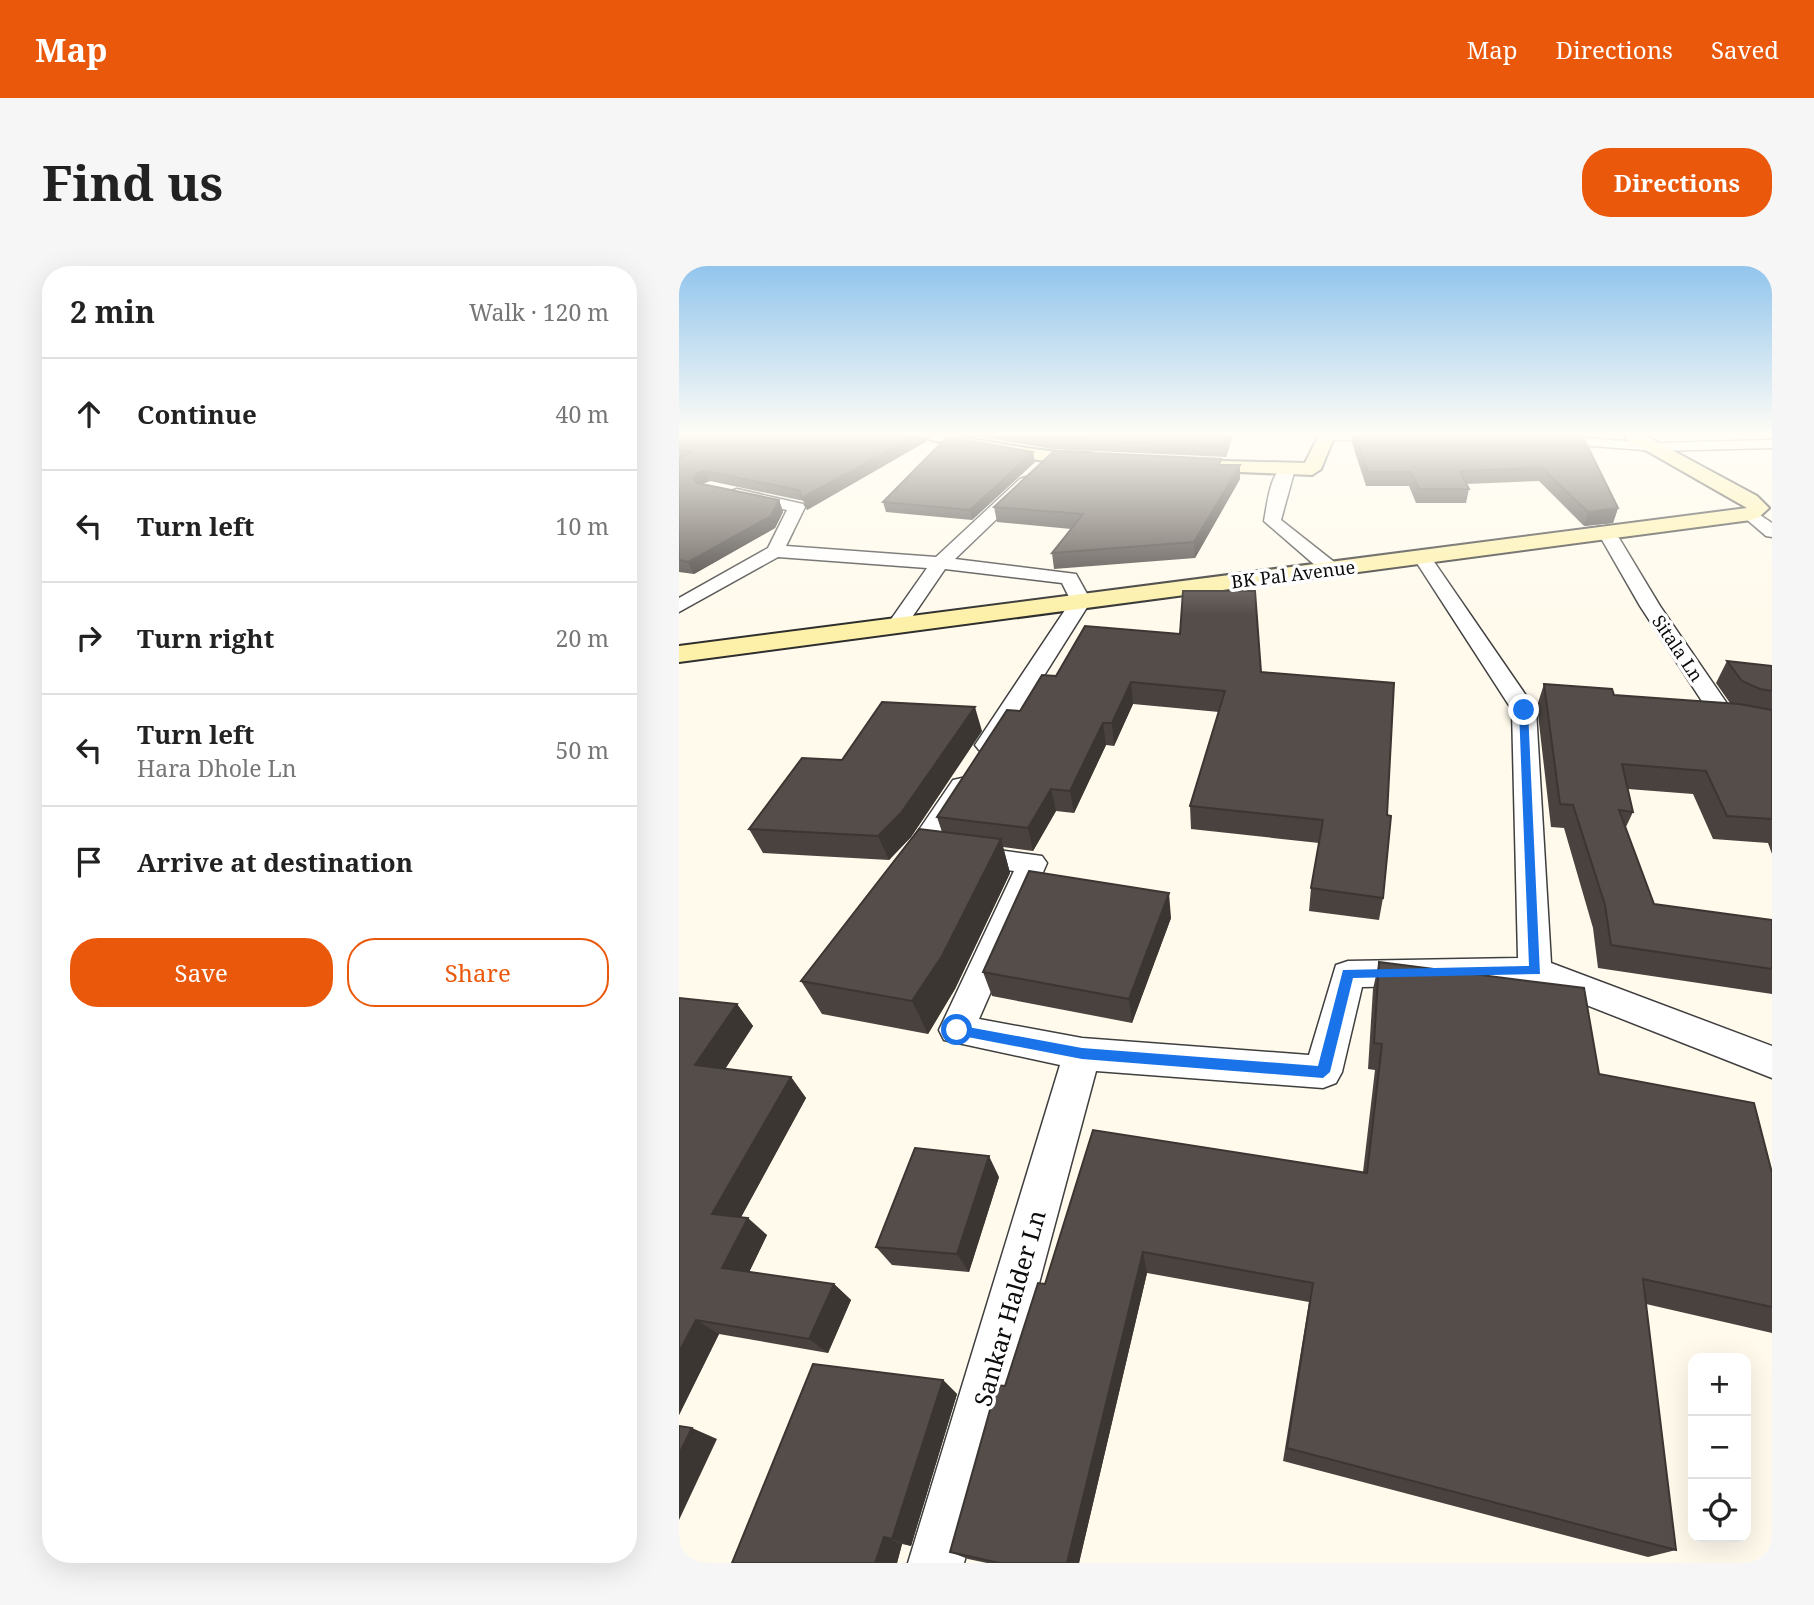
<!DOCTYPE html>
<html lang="en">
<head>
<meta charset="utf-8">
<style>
  body { margin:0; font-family:"Noto Serif",serif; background:#f6f6f6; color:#222 }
  .controls { position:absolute; right:21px; bottom:21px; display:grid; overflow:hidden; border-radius:14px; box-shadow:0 7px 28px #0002 }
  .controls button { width:63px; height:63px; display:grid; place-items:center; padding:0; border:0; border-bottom:2px solid #e0e0e0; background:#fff; color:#222; font:35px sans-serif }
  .stop { position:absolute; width:21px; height:21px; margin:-16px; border:5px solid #1a73e8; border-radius:50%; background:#fff }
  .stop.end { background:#1a73e8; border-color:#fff; box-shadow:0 2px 7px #0008 }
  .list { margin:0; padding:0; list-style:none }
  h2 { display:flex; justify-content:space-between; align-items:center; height:91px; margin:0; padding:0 28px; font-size:30px }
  h2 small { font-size:23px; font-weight:400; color:#767676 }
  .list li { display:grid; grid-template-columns:46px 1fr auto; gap:21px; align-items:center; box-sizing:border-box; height:112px; padding:0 28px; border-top:2px solid #e0e0e0 }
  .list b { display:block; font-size:26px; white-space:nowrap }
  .list p { margin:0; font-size:23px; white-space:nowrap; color:#767676 }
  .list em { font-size:23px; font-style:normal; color:#767676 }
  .actions { display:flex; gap:14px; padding:21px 28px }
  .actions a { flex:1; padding:16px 0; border:2px solid #ea580c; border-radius:28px; text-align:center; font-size:24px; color:#ea580c }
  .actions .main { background:#ea580c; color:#fff }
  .icon { flex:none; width:38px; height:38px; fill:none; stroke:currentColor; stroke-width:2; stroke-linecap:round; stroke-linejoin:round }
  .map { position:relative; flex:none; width:1093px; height:1297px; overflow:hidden; border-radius:28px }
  header { display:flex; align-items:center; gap:42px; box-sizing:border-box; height:98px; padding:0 35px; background:#ea580c; color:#fff }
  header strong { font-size:33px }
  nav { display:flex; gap:38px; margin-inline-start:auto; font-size:24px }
  .intro { display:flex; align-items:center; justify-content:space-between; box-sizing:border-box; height:168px; padding:0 42px }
  h1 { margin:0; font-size:49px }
  .button { padding:18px 32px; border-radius:28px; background:#ea580c; color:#fff; font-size:24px; font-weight:700 }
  main { display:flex; gap:42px; padding:0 42px }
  aside { flex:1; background:#fff; border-radius:28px; box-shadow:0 7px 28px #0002 }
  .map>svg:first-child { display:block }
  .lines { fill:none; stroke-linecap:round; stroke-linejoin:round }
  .lane-casing { stroke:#3f3f3f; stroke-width:3 }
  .secondary-casing { stroke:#2e2e2e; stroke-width:4 }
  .lane { fill:#fff; fill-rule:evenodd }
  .secondary { fill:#fdf0a9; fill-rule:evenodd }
  .wall { fill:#49423f }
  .shaded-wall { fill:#3c3633 }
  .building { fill:#554d49; stroke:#3c3633; stroke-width:2 }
  .route { fill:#1a73e8 }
  .labels { text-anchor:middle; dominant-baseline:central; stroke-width:7; stroke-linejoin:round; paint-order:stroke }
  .far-street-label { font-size:18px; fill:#0c0c0c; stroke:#fff }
  .near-street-label { font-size:24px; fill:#0c0c0c; stroke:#fff }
</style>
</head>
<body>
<header>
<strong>Map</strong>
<nav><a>Map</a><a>Directions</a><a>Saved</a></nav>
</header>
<div class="intro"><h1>Find us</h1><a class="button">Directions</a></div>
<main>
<aside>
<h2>2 min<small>Walk · 120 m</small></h2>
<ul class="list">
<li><svg class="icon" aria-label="ahead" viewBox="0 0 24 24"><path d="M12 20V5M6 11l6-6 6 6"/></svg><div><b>Continue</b></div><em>40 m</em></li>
<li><svg class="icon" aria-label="left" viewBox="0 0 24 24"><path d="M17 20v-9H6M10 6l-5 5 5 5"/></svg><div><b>Turn left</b></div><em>10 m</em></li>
<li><svg class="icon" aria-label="right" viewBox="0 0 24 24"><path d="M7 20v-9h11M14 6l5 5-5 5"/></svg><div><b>Turn right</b></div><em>20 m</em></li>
<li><svg class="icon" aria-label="left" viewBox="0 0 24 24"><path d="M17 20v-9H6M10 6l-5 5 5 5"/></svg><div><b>Turn left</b><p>Hara Dhole Ln</p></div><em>50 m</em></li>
<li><svg class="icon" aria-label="arrive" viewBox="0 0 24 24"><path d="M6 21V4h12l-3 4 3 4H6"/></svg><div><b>Arrive at destination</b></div></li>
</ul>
<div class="actions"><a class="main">Save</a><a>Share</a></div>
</aside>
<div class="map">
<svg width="1093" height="1297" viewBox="0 0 1093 1297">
  <rect width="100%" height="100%" fill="#fffaec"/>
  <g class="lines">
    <defs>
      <g id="lane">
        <path d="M642,169H720L721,170L714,174H648L643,173Z"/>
        <path d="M861,169L976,177L1093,174V182L976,185L864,176L857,172Z"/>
        <path d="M608,198L616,203L602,254L659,299L661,303L659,307H645L585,255C588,240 591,203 608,198Z"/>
        <path d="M347,211L353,213L355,216L353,219L276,293L397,308L412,335L318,484L309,487L300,484L296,479L392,335L383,317L266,303L225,363H211L208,359L248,302L99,291L0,346V332L89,282L108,244L52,231L50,228L52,225L58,223L124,238L126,241L107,280L257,291L341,213Z"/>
        <path d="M1072,243L1093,257V271L1087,270L1066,252L1064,248L1066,244Z"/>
        <path d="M931,267L940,272L981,340L1049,439L1068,448L1093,452V466L1053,460L1032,449L961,340L922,272Z"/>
        <path d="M743,286L749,287L857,444L872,697L1093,780V812L854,718L683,721L663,806L657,817L644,822L417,805L285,1297H229L381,799L265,774L260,764L335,605L242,593L232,590L227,583L274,514L283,512L292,514L296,520L261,576L363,590L368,597L300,753L403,772L630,789L657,699L669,695L839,692L833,444L734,291Z"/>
      </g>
      <g id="secondary">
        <path d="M244,169C290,169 333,182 379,186C393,187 422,184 431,195C418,210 278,179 252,174Z"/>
        <path d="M640,169H656L642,203L633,209L510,204L501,199L510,194L626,197Z"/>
        <path d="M945,169H965L1078,230L1090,242L1079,252L1072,254L0,396V380L1068,242L947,173Z"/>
      </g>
    </defs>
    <use href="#lane" class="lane-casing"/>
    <use href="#secondary" class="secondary-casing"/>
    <use href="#lane" class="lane"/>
    <use href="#secondary" class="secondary"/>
  </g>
  <g class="wall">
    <path d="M0,169L248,175L128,244L125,235L31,215L23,218L100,234L104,246L96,262L15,308L0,306Z"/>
    <path d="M291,169H554L547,191L373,183Z"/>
    <path d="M673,169H903L939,242L934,257L905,260L860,215L787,218L790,223L787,237H737L730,220H687L673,177Z"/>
    <path d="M356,196L293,254L207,246L204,236Z"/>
    <path d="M561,199V213L516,292L375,303L373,287L392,263L318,256L315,241Z"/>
    <path d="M1048,395L1093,400V588L1089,577L1034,573L1014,528L949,523L954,546L946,563L975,638L1093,654V728L919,702L914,662L885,562L872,561L858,440L865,418L935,429L1051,437L1037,417Z"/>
    <path d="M582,406L708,549L704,632L700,654L630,645L632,622L640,577L512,563L511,540L540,446L454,438L435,480L427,479L395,547L377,545L354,585L324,581L331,607L276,723L249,768L143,748L122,715L263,566L258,551L341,445L377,410Z"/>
    <path d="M303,465L232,571L210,594L84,587L70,563L163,494Z"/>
    <path d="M492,652L453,757L313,730L304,706Z"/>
    <path d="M700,696L920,808L1093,907V1067L967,1038L997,1284L969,1291L604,1195L630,1036L468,1007L400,1297H308L289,1293L271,1286L326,1120L366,1018L684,906L696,804L689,803L694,723Z"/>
    <path d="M0,732L58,738L74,760L46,803L112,811L127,832L62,951L88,969L70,1006L155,1018L172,1034L149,1087L40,1068L0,1149Z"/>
    <path d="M320,911L290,1006L213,999L197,981Z"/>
    <path d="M264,1114L278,1128L232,1280L223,1278L218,1297H53Z"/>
  </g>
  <g class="shaded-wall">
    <path d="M238,169H247L248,175L128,244L123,232Z"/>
    <path d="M551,169H554L547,191V180Z"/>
    <path d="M354,186L356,196L293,254L291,244Z"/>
    <path d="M561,199V213L516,292L515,276Z"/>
    <path d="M26,205L31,215L23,218L20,224L15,213L18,207Z"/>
    <path d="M100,234L104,246L96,262L15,308L9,296Z"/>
    <path d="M939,242L934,257L905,260L909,246Z"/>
    <path d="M452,416L454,438L435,480L433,457Z"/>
    <path d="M296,441L303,465L232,571L210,594L199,570Z"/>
    <path d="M424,457L427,479L395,547L391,525Z"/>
    <path d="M372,523L377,545L354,585L349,562Z"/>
    <path d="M322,573L331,607L276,723L249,768L233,735Z"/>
    <path d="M490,627L492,652L453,757L450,733Z"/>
    <path d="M58,738L74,760L35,820L16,799Z"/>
    <path d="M112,811L127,832L54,966L33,948Z"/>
    <path d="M310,890L320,911L290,1006L278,988Z"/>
    <path d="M69,952L88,969L64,1019L43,1002Z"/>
    <path d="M464,986L468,1007L400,1297H388Z"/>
    <path d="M155,1018L172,1034L149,1087L130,1073Z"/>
    <path d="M17,1054L40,1068L0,1149V1086Z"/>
    <path d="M264,1114L278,1128L232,1280L213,1273Z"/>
    <path d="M13,1162L38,1173L0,1254V1188Z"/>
    <path d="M205,1271L223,1278L218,1297H196Z"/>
  </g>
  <g class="building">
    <path d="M0,169H238L123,232L120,224L26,205L18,207L15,213L18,217L100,234L92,250L9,296L0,294V192L12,186L0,184Z"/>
    <path d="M346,169H551L547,180L372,173Z"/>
    <path d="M675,169H903L939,242L909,246L863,202L781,205L790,223H740L732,206H689Z"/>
    <path d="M268,171L354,186L291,244L204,236Z"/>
    <path d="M375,185L542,193L540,199H561L515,276L373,287L404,248L315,241Z"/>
    <path d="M504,325H576L582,406L715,417L708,549L712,550L704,632L632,622L644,554L511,540L546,425L452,416L433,457H424L391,525L372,523L349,562L258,551L328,444L341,445L363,409L377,410L406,360L501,368Z"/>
    <path d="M1048,395L1093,400V425L1081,423L1063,415Z"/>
    <path d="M865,418L933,423L935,429L1060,438L1093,444V553L1048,550L1027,505L943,498L954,546L940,544L975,638L1093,654V703L932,679L926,639L894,539L881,538Z"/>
    <path d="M203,436L296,441L222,547L199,570L70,563L123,492L163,494Z"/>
    <path d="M240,563L322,573L263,690L233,735L122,715Z"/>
    <path d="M350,605L490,627L450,733L304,706Z"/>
    <path d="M700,696L905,722L920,808L1075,837L1093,907V1041L964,1013L997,1284L608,1182L634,1017L464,986L388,1297H320L271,1286L318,1119L326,1120L359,1017L366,1018L414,864L688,907L703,778L695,777Z"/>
    <path d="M0,732L58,738L16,799L112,811L33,948L69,952L43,1002L155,1018L130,1073L17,1054L0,1086Z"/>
    <path d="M236,882L310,890L278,988L197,981Z"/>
    <path d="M134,1098L264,1114L213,1273L205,1271L196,1297H53Z"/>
    <path d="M0,1160L13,1162L0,1188Z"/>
  </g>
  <linearGradient id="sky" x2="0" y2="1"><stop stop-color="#92c5ed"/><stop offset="0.48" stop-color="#fffdf6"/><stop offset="1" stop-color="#fffdf6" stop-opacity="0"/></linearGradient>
  <rect width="1093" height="350" fill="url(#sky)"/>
  <path class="route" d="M845,442L849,444L861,708L674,712L651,806L644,812L403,793L273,768L271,764L278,759L403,782L639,800L664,704L850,700L840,444Z"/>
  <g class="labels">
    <g class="far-street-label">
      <text transform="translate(614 308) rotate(-7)">BK Pal Avenue</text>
      <text transform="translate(999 382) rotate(56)">Sitala Ln</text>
    </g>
    <g class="near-street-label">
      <text transform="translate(330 1042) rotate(-74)">Sankar Halder Ln</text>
    </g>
  </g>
</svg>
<div class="controls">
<button>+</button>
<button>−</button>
<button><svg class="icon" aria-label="locate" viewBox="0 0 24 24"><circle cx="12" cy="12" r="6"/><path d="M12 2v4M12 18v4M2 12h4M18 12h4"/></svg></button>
</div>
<div class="stop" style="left:278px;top:764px"></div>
<div class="stop end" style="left:845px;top:444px"></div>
</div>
</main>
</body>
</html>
